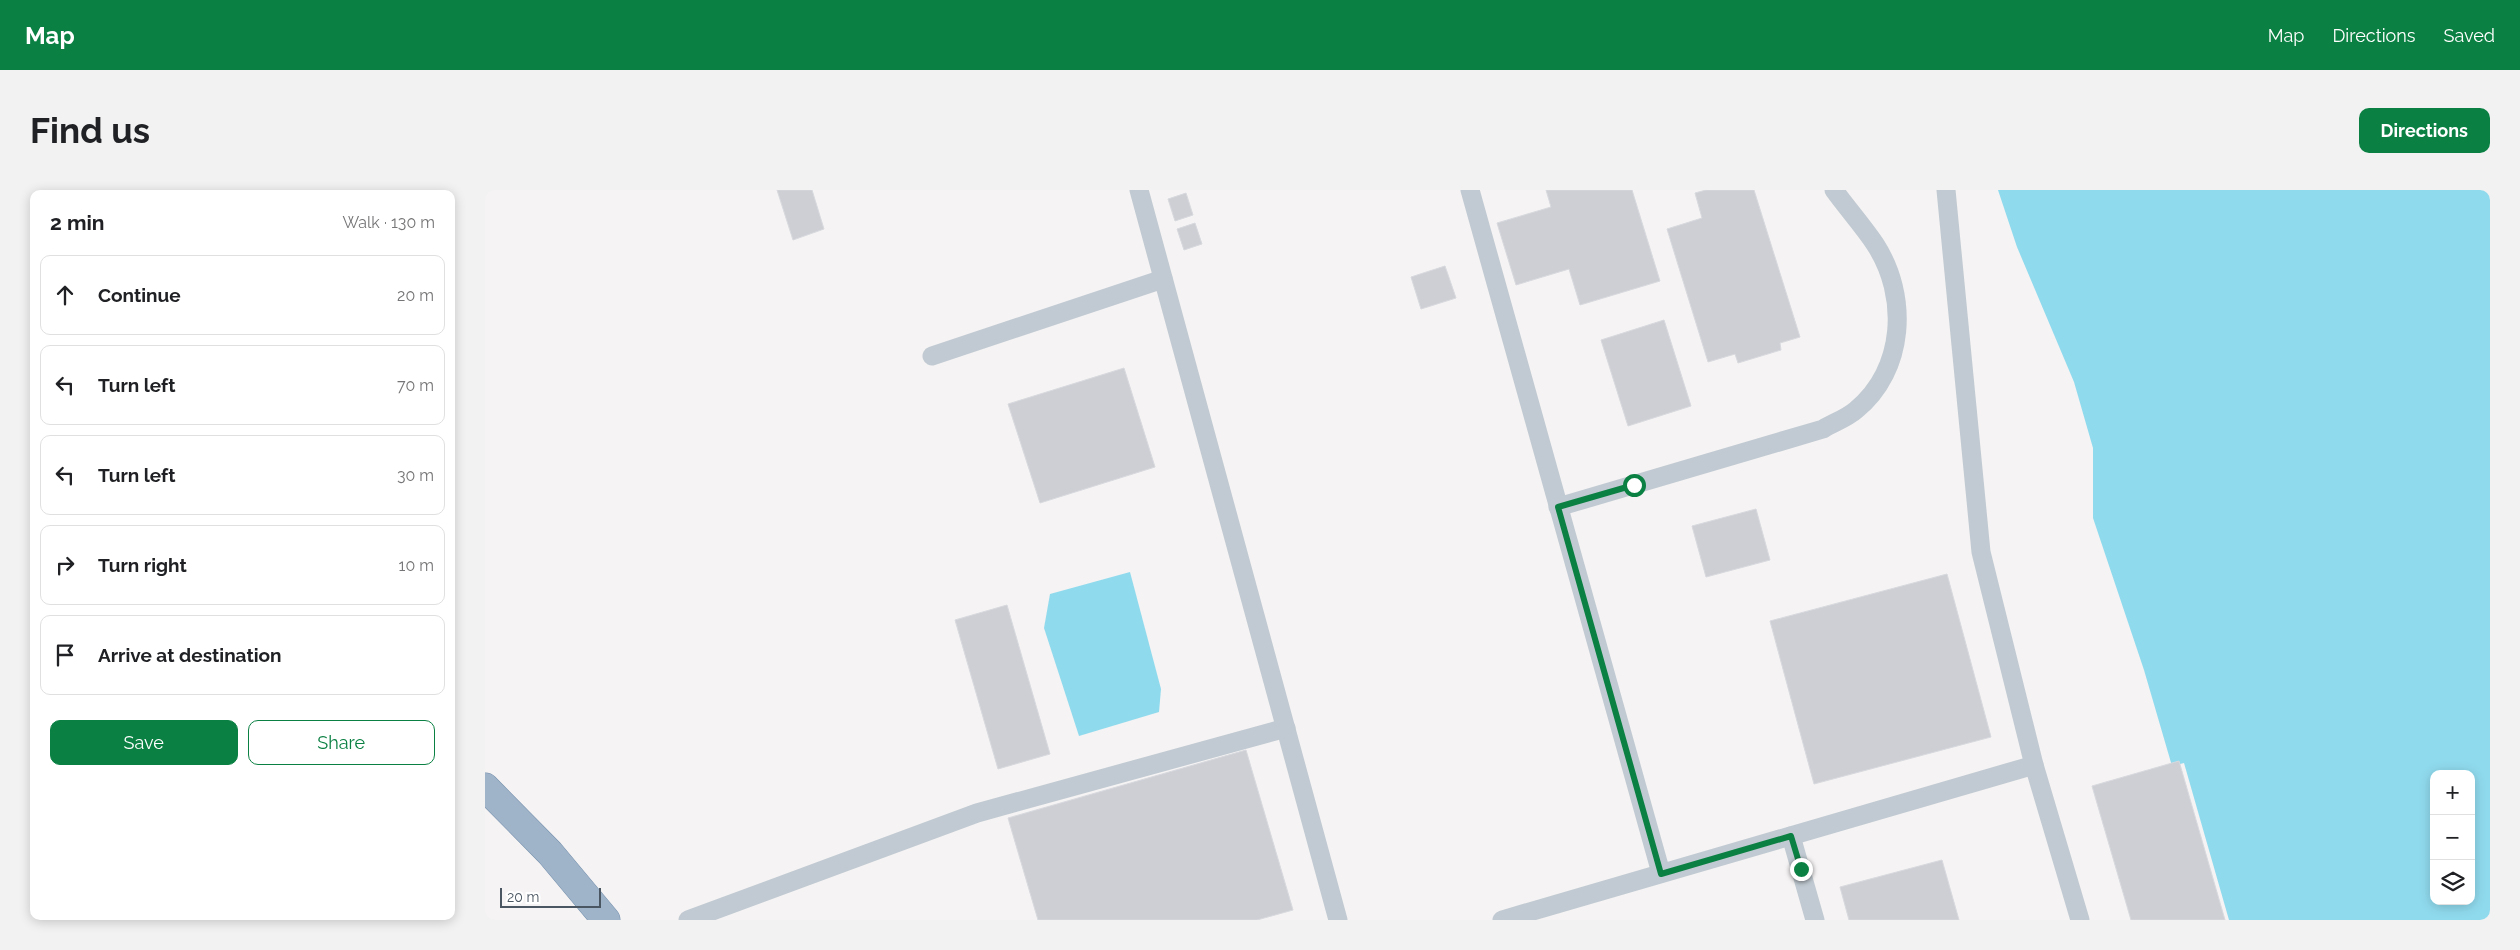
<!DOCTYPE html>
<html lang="en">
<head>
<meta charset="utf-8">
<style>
  body { margin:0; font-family:Raleway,sans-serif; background:#f2f2f2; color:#202124 }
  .controls { position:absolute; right:15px; bottom:15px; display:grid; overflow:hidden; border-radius:10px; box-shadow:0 2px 12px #0003 }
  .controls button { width:45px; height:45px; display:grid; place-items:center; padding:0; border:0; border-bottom:1px solid #e0e0e0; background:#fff; color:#202124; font:25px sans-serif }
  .scale { position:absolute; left:15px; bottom:12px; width:101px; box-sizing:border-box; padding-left:5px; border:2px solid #4a5661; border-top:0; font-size:14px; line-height:18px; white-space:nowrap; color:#4a5661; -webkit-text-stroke:4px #fff; paint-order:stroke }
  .stop { position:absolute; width:15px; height:15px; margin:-11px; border:4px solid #0b8043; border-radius:50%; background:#fff }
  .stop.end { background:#0b8043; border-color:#fff; box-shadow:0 1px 5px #0008 }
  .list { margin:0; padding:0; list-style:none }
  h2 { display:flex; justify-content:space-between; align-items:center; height:65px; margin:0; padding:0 20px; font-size:21px }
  h2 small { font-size:16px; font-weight:400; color:#757577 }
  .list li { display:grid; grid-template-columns:32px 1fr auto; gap:15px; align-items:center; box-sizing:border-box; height:80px; margin:0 10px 10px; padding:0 10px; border:1px solid #e0e0e0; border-radius:10px }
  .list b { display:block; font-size:19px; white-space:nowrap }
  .list em { font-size:16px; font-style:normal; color:#757577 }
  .actions { display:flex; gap:10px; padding:15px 20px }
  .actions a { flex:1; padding:11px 0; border:1px solid #0b8043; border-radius:10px; text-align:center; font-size:18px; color:#0b8043 }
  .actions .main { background:#0b8043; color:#fff }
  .icon { flex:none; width:28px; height:28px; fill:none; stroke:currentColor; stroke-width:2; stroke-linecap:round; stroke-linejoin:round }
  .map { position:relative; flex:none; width:2005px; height:730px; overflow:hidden; border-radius:10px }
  header { display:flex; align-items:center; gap:30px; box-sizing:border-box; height:70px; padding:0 25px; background:#0b8043; color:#fff }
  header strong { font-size:24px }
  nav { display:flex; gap:28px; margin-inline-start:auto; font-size:18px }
  .intro { display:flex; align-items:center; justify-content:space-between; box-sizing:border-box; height:120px; padding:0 30px }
  h1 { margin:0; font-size:35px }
  .button { padding:12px 22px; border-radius:10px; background:#0b8043; color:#fff; font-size:18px; font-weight:700 }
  main { display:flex; gap:30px; padding:0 30px }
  aside { flex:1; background:#fff; border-radius:10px; box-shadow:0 2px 12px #0003 }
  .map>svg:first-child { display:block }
  .water { fill:#90daee; fill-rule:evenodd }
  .building { fill:#cdcfd5; stroke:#d7d9de }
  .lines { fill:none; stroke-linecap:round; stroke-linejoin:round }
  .trunk-casing { stroke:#7690ad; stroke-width:29 }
  .service { stroke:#c1cad2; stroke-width:19 }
  .trunk { stroke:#9fb4c9; stroke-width:28 }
  .route { stroke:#0b8043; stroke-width:6 }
</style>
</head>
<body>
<header>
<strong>Map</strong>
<nav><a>Map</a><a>Directions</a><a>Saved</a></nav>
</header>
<div class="intro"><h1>Find us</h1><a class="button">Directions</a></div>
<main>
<aside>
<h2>2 min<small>Walk · 130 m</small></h2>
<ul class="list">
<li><svg class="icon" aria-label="ahead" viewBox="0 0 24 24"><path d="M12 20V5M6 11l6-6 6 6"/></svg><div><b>Continue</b></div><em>20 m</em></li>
<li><svg class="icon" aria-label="left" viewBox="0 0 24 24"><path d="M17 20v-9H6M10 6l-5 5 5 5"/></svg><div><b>Turn left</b></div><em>70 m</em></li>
<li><svg class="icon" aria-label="left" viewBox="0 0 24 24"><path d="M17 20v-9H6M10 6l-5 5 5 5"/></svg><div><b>Turn left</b></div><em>30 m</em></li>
<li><svg class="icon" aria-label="right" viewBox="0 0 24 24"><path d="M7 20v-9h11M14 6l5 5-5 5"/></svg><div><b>Turn right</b></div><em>10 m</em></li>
<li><svg class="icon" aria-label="arrive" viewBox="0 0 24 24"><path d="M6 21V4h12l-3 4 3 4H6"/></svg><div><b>Arrive at destination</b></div></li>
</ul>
<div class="actions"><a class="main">Save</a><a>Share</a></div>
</aside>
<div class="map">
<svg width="2005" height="730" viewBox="0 0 2005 730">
  <rect width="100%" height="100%" fill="#f5f3f3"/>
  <g class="water">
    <path d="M1513,0H2005V730H1744L1699,573L1687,576L1659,480L1608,328V258L1589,192L1532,57ZM1949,584H1986V711H1949Z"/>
    <path d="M645,382L676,499L674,522L594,546L559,438L565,404Z"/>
  </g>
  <g class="building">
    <path d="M292,0H327L339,39L308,50Z"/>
    <path d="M1061,0H1147L1175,91L1095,115L1084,79L1031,95L1012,33L1066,17Z"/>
    <path d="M1221,0H1269L1315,147L1295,153L1296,160L1253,173L1250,164L1223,172L1182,39L1217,28L1210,3Z"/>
    <path d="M701,3L708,25L690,31L683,9Z"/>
    <path d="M710,33L717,54L699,60L692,39Z"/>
    <path d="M960,76L971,108L936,119L926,87Z"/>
    <path d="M1179,130L1206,216L1143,236L1116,150Z"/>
    <path d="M639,178L670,277L555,313L523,214Z"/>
    <path d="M1271,319L1285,370L1221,387L1207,336Z"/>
    <path d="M1462,384L1506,547L1329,594L1285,431Z"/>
    <path d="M522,415L565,564L513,579L470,430Z"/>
    <path d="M761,560L808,720L772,730H553L523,628Z"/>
    <path d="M1694,571L1740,730H1646L1607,596Z"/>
    <path d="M1457,670L1474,730H1364L1355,697Z"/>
  </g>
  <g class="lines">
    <defs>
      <path id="trunk" d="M0,597L65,663L121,730"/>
    </defs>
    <use href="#trunk" class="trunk-casing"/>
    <g class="service">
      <path d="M654,0L853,730"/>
      <path d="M985,0L1176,683"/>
      <path d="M1461,0L1496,362L1549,575L1595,730"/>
      <path d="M447,166L678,89"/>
      <path d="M1073,317L1338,239C1348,233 1362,228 1371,220C1420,180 1424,106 1390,54C1378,36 1362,18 1349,0"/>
      <path d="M1306,646L1330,730"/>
      <path d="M203,730L492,623L801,538"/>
      <path d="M1017,730L1549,575"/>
    </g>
    <use href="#trunk" class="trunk"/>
  </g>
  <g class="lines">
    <path class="route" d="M1149,295L1073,317L1176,684L1306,646L1316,679"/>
  </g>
</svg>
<div class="controls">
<button>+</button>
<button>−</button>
<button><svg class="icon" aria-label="layers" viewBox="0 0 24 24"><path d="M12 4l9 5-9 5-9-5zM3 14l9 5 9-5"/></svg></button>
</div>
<div class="scale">20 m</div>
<div class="stop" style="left:1149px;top:295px"></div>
<div class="stop end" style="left:1316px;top:679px"></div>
</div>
</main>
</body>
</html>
